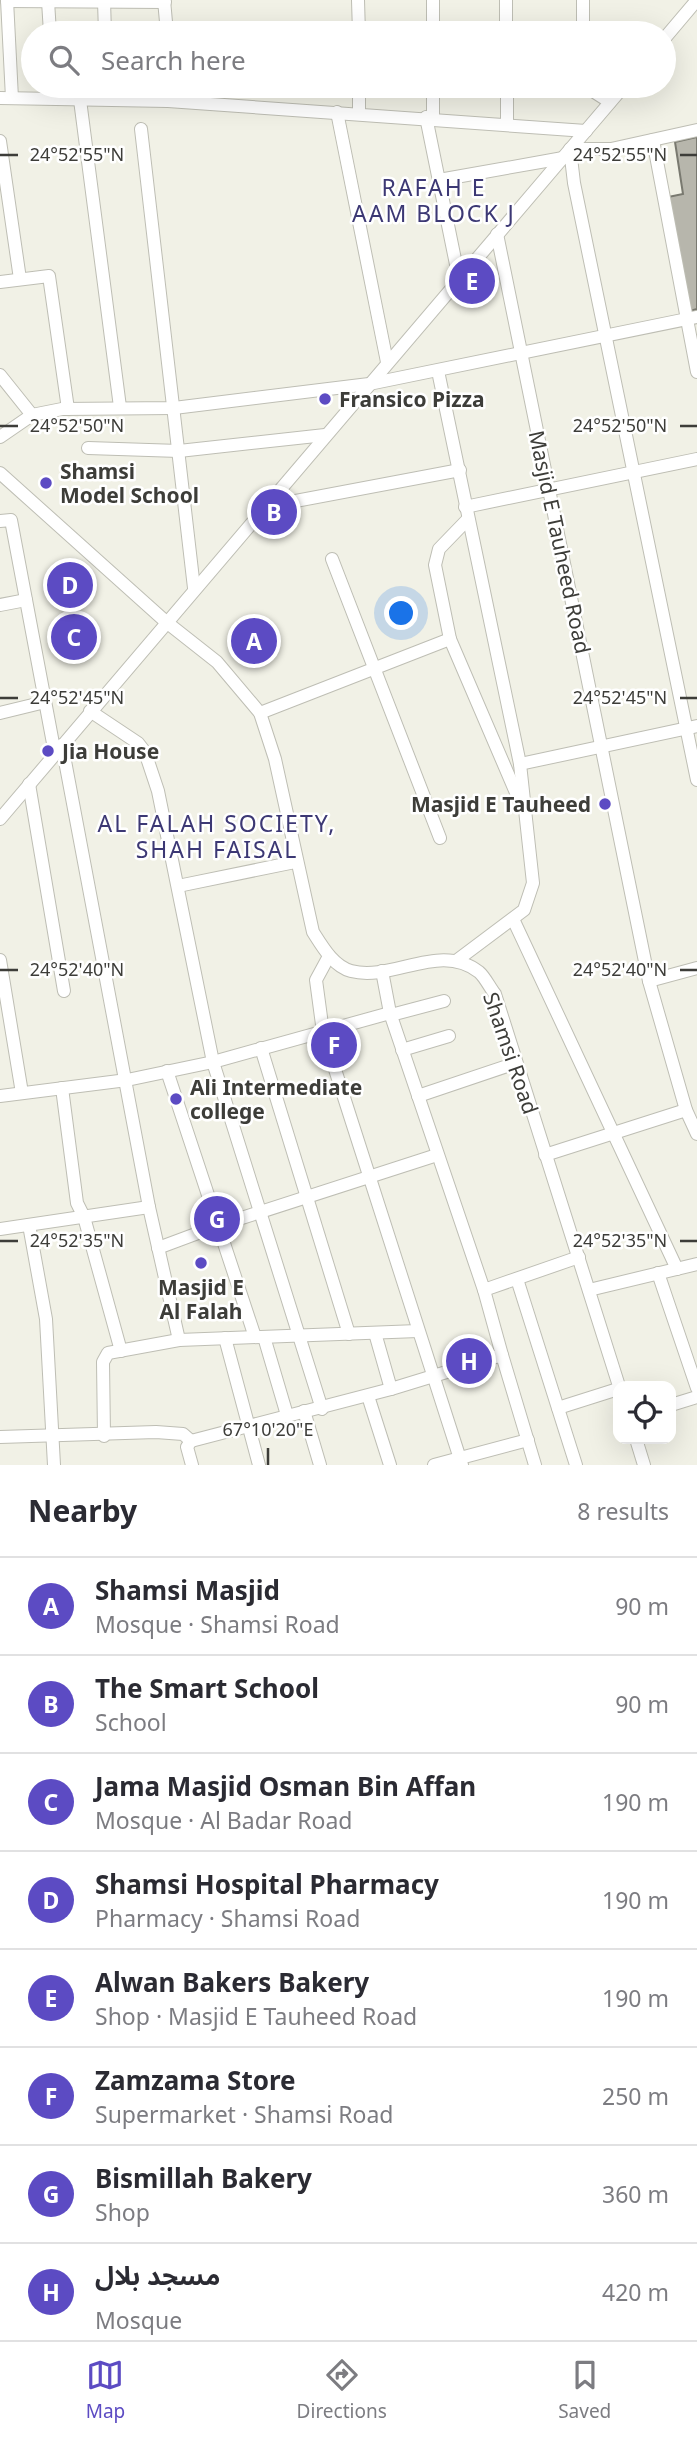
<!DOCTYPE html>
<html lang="en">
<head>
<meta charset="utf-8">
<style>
  body { margin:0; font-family:"Noto Sans","Noto Sans Arabic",sans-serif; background:#f7f7f7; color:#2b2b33 }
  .controls { position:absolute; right:21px; bottom:21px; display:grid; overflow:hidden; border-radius:14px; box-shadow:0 7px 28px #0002 }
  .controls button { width:63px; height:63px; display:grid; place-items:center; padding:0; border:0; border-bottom:2px solid #e1e1e2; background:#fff; color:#2b2b33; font:35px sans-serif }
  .you { position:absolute; left:402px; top:614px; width:24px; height:24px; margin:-18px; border:5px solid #fff; border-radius:50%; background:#1a73e8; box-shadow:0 0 0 10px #1a73e833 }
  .badge { display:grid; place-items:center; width:46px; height:46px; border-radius:50%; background:#5c4bc3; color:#fff; font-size:23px; font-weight:700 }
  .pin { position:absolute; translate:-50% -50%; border:4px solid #fff; box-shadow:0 2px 7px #0006 }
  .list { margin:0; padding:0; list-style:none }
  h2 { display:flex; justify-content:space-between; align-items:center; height:91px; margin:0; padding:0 28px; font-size:30px }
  h2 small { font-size:23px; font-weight:400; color:#7c7c81 }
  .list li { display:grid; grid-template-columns:46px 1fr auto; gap:21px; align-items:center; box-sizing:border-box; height:98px; padding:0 28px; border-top:2px solid #e1e1e2 }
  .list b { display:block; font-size:26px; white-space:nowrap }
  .list p { margin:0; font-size:23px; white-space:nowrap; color:#7c7c81 }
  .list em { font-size:23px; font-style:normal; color:#7c7c81 }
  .icon { flex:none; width:38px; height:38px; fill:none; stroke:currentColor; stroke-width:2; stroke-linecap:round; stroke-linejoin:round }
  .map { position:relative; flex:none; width:697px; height:1465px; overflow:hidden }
  .search { position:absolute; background:#fff; box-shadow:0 7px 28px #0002; left:21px; right:21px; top:21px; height:77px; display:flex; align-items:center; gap:18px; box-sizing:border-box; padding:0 24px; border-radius:38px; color:#7c7c81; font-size:26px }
  .sheet { height:875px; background:#fff }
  nav { display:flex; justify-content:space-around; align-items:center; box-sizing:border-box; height:98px; border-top:2px solid #e1e1e2; background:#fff; font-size:19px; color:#7c7c81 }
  nav a { display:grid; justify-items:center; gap:4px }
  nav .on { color:#5c4bc3 }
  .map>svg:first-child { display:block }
  .building { fill:#b7b6ac; stroke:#79796f; stroke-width:2; filter:url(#shadow) }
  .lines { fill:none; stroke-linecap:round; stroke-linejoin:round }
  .minor-casing { stroke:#bebeb4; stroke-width:14 }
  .minor { stroke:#fff; stroke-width:12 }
  .ticks { fill:none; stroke:#3d3d39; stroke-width:2.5 }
  .poi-dot { fill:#5c4bc3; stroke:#fff; stroke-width:2.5 }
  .labels { text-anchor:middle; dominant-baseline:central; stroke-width:5; stroke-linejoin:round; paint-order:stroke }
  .poi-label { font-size:21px; font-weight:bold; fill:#3d3d39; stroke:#fff; text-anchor:start }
  .street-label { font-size:21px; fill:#3d3d39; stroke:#fff }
  .neighbourhood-label { font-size:23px; letter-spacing:2px; fill:#3c3874; stroke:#fff }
  .ticks-label { font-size:18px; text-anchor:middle; fill:#3d3d39; stroke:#fff; stroke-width:5; stroke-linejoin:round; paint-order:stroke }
</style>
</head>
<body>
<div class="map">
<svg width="697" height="1465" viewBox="0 0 697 1465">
  <defs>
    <filter id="shadow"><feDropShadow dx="4.5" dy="4.5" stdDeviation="0" flood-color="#0004"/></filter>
  </defs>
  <rect width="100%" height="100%" fill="#f1f1e6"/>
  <path class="building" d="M697,137V309L690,311L668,197L683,194L675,142Z"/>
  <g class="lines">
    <defs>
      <g id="minor">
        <path d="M7,0L12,98"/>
        <path d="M164,0L167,33"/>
        <path d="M358,0L359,33"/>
        <path d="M433,0V33"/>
        <path d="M506,0V33"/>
        <path d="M583,0V33"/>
        <path d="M7,1L165,2"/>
        <path d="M48,1L50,33"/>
        <path d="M104,1L105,33"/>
        <path d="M664,39L697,0"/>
        <path d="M168,86V101"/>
        <path d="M359,86V113"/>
        <path d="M433,86V117"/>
        <path d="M507,86V124"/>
        <path d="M585,86L610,102"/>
        <path d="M0,98L168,101L586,131"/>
        <path d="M80,100L120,407"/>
        <path d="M337,112L387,362"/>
        <path d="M426,117L459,279"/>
        <path d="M141,129L194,588"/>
        <path d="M697,130L611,149H570L574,183L697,780"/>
        <path d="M653,140L697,372"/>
        <path d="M0,141L20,279"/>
        <path d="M439,180L563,158"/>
        <path d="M497,234L649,981L686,1110L697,1134"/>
        <path d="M0,282L49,276L68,409"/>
        <path d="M438,371L520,764L533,883L524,910L456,961"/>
        <path d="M0,375L32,415"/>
        <path d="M0,437L32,415L62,409L174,408L369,384L697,317"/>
        <path d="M88,448L179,451L325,435"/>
        <path d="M0,473L165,621L217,662L260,713L275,759L313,932C322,946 333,966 351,971C393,982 440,941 479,972C485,977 490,988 495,994L619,1386"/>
        <path d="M264,507L460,470"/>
        <path d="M465,507L697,459"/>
        <path d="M468,519L439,549L435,565L450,639L520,802"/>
        <path d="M0,521L11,520L55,754"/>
        <path d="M332,559L440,838"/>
        <path d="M0,605L26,600"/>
        <path d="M90,711L138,743L145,752L158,791L213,1062L322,1409"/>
        <path d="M0,713L45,702"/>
        <path d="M260,713L450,639"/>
        <path d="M62,745L149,1207L179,1340"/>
        <path d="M520,764L697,726"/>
        <path d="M29,784L64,991"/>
        <path d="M0,819L624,86"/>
        <path d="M178,886L295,862"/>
        <path d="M513,919L677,1269"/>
        <path d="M329,956L316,980L323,1032L462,1465"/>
        <path d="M0,960L22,1093"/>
        <path d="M382,971L390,1013L484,1290L579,1257"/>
        <path d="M649,981L697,968"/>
        <path d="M391,1015L444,1001"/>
        <path d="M261,1048L349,1334"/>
        <path d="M402,1050L449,1036"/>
        <path d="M167,1071L255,1337"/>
        <path d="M62,1088L77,1203L84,1217L121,1351"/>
        <path d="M0,1096L127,1080L213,1062L390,1013"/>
        <path d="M418,1096L516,1063"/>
        <path d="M545,1155L686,1110"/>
        <path d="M29,1225L46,1319L54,1465"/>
        <path d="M0,1229L149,1207"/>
        <path d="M158,1248L217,1226L437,1155"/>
        <path d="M658,1273L697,1388"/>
        <path d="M517,1279L576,1465"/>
        <path d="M484,1290L502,1355"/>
        <path d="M589,1290L697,1264"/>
        <path d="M375,1333L391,1389"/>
        <path d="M264,1337L287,1415"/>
        <path d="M225,1338L259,1465"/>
        <path d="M368,1396L390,1465"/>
        <path d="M671,1405L697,1397"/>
        <path d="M558,1408L618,1389"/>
        <path d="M304,1411L320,1465"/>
        <path d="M104,1436L103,1362L108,1353L179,1340L418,1331"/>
        <path d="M0,1437L156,1432L183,1434L191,1441"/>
        <path d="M636,1439L644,1465"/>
        <path d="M192,1465L187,1447L191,1441L391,1389L502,1355L535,1465"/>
        <path d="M434,1465L528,1440"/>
      </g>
    </defs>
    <use href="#minor" class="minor-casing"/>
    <use href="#minor" class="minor"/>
  </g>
  <path class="ticks" d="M0,155H18M680,155H697M0,426H18M680,426H697M0,698H18M680,698H697M0,970H18M680,970H697M0,1241H18M680,1241H697M268,1448V1465"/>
  <g class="poi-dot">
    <circle cx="325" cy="399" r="7"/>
    <circle cx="46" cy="483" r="7"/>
    <circle cx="48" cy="751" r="7"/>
    <circle cx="605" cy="804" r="7"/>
    <circle cx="176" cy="1099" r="7"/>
    <circle cx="201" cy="1263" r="7"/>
  </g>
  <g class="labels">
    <g class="poi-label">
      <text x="339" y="399">Fransico Pizza</text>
      <text x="60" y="471">Shamsi<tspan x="60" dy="24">Model School</tspan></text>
      <text x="62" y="751">Jia House</text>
      <text x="591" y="804" text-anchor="end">Masjid E Tauheed</text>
      <text x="190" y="1087">Ali Intermediate<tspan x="190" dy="24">college</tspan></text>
      <text x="201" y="1287" text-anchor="middle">Masjid E<tspan x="201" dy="24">Al Falah</tspan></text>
    </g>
    <g class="street-label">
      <text transform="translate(560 542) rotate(78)">Masjid E Tauheed Road</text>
      <text transform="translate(511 1053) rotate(71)">Shamsi Road</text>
    </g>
    <g class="neighbourhood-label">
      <text x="434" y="187">RAFAH E<tspan x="434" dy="26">AAM BLOCK J</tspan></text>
      <text x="217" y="823">AL FALAH SOCIETY,<tspan x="217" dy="26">SHAH FAISAL</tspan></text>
    </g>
  </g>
  <g class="ticks-label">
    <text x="77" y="161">24°52'55"N</text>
    <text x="620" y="161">24°52'55"N</text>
    <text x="77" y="432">24°52'50"N</text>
    <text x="620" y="432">24°52'50"N</text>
    <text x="77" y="704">24°52'45"N</text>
    <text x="620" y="704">24°52'45"N</text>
    <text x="77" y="976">24°52'40"N</text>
    <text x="620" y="976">24°52'40"N</text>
    <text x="77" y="1247">24°52'35"N</text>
    <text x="620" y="1247">24°52'35"N</text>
    <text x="268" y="1436">67°10'20"E</text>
  </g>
</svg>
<div class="controls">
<button><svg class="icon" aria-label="locate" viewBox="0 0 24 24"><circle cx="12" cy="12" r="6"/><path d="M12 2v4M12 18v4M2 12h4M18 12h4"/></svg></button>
</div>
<div class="you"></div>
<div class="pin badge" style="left:254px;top:641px">A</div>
<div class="pin badge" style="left:274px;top:512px">B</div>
<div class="pin badge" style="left:74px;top:637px">C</div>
<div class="pin badge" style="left:70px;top:585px">D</div>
<div class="pin badge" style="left:472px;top:281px">E</div>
<div class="pin badge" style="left:334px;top:1045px">F</div>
<div class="pin badge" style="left:217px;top:1219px">G</div>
<div class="pin badge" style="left:469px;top:1361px">H</div>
<div class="search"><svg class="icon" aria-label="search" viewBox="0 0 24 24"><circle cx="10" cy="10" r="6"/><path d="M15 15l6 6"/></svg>Search here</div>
</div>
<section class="sheet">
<h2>Nearby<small>8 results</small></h2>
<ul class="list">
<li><span class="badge">A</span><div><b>Shamsi Masjid</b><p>Mosque · Shamsi Road</p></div><em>90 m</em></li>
<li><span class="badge">B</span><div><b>The Smart School</b><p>School</p></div><em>90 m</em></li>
<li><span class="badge">C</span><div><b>Jama Masjid Osman Bin Affan</b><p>Mosque · Al Badar Road</p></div><em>190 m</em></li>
<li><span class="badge">D</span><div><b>Shamsi Hospital Pharmacy</b><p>Pharmacy · Shamsi Road</p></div><em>190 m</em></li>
<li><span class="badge">E</span><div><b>Alwan Bakers Bakery</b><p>Shop · Masjid E Tauheed Road</p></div><em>190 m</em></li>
<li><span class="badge">F</span><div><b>Zamzama Store</b><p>Supermarket · Shamsi Road</p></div><em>250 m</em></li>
<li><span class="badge">G</span><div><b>Bismillah Bakery</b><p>Shop</p></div><em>360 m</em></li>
<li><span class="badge">H</span><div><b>مسجد بلال</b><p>Mosque</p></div><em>420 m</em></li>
</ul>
</section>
<nav>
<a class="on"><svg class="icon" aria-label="map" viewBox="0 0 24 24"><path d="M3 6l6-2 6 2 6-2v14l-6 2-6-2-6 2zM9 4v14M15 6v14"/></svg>Map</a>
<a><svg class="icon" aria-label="directions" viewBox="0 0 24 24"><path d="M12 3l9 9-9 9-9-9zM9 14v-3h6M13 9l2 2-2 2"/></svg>Directions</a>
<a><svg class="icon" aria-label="saved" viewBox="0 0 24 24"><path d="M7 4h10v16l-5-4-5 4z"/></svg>Saved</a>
</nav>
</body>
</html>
